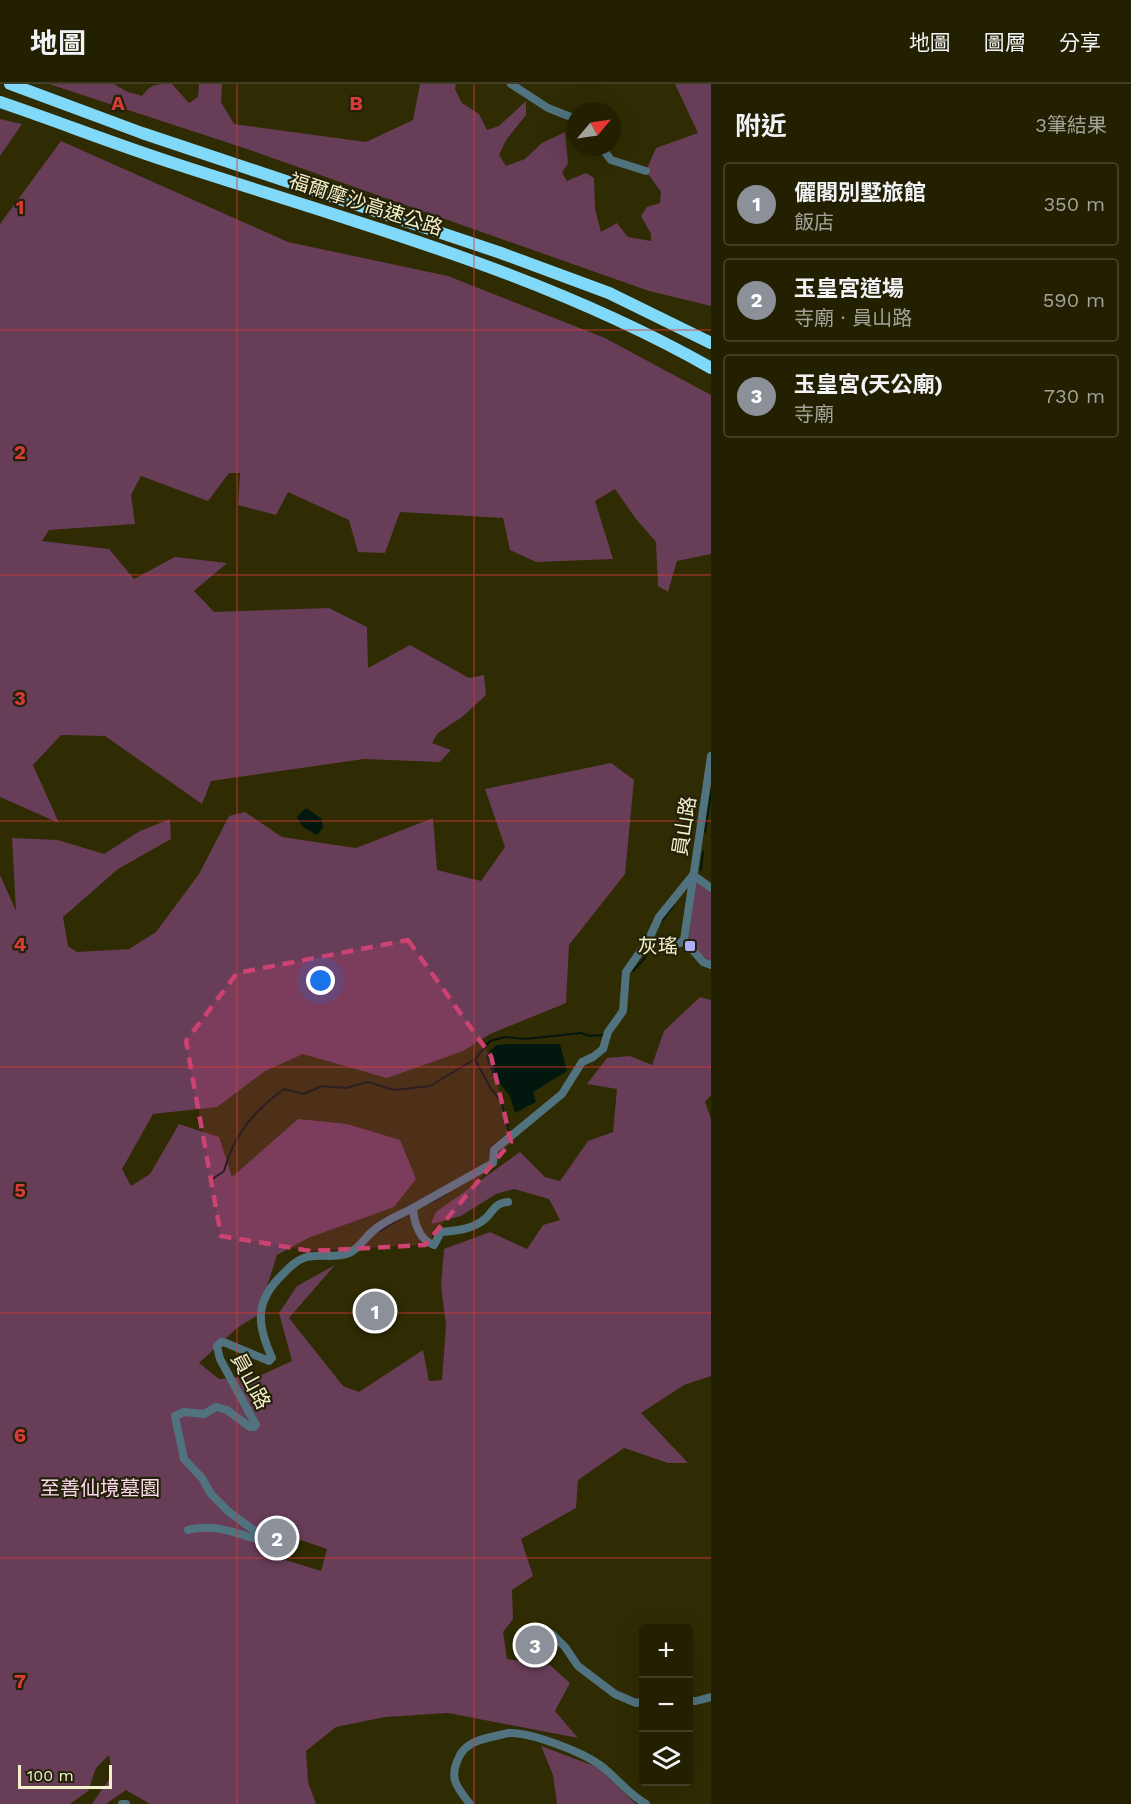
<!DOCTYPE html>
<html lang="zh-TW">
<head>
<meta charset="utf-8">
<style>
  body { margin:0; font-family:"Work Sans","Noto Sans TC",sans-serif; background:#2f2d11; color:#f1f3f6 }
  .controls { position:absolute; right:18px; bottom:18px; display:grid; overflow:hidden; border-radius:6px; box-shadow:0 6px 24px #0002 }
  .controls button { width:54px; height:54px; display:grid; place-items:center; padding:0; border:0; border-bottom:2px solid #403e24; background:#232002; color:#f1f3f6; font:30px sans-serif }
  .compass { position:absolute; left:567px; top:18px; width:54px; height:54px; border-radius:50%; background:#232002; box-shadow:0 6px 24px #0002; rotate:61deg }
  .scale { position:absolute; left:18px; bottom:15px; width:94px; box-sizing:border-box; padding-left:6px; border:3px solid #f3f0cb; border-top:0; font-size:16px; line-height:21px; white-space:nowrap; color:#f3f0cb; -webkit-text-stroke:4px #232109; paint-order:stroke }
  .you { position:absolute; left:321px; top:897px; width:21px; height:21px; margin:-15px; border:4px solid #fff; border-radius:50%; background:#1a73e8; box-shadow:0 0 0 9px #1a73e833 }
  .badge { display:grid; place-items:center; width:39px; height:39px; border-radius:50%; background:#8c9099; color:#fff; font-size:20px; font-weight:700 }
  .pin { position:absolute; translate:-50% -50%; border:3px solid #fff; box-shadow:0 2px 6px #0006 }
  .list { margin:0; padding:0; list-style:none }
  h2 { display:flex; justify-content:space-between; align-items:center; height:78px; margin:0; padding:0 24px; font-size:26px }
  h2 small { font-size:20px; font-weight:400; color:#a3a399 }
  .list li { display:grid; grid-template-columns:39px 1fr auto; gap:18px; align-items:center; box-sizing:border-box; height:84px; margin:0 12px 12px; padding:0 12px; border:2px solid #403e24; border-radius:6px }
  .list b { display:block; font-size:22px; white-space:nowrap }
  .list p { margin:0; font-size:20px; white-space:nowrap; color:#a3a399 }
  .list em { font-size:20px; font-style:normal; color:#a3a399 }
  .icon { flex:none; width:33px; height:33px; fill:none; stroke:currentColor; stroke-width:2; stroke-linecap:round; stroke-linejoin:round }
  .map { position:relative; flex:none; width:711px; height:1720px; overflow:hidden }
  header { display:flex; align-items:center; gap:36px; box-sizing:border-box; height:84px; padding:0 30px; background:#232002; border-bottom:2px solid #403e24 }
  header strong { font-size:28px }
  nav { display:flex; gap:33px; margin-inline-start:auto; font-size:21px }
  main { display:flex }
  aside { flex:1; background:#232002 }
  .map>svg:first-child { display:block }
  .green { fill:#683d57; fill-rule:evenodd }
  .water { fill:#02170e }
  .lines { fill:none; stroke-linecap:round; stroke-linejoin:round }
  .stream { stroke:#02170e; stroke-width:2 }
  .minor { stroke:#517380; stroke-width:8 }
  .highway { stroke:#80d9f9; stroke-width:12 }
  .marked { fill:#cc4371; fill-opacity:0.2; stroke:#cc4371; stroke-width:4.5; stroke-dasharray:12 8; stroke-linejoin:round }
  .grid { fill:none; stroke:#d93c38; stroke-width:1.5; stroke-opacity:0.55 }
  .poi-dot { fill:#aeaefb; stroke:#232109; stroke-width:2 }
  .labels { text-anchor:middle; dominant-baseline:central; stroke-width:4.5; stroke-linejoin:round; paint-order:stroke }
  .street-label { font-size:20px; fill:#f3f0cb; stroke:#232109 }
  .poi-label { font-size:20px; fill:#f3f0cb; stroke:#232109; text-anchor:end }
  .park-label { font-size:20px; fill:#fbd7eb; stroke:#232109 }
  .grid-label { font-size:20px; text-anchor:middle; font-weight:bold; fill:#d93c38; stroke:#232109; stroke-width:4.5; stroke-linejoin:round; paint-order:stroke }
</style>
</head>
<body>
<header>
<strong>地圖</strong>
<nav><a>地圖</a><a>圖層</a><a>分享</a></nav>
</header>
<main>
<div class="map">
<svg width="711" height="1720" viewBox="0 0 711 1720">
  <rect width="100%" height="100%" fill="#2f2b02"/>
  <g class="green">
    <path d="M49,0H114L128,8L142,12C151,0 155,0 172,0L189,19L198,13L199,0H222L221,18L234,40L366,58L413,36L420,0H456L455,5L462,19L479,30L487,46L499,42L526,17V31L506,56L499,71L506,82L525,75L542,59L565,48L568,79L562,89L567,97L586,89L594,94L595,125L601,148L617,139L628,153L651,157V150L641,132L647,123L660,119L661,108L646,87L656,64L698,49L675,0H711V222L649,207L247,65Z"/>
    <path d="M0,35L22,40L0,72Z"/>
    <path d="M61,57L288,158L448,192L605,254L711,311V470L677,477L668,508L658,502L656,458L636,435L615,405L595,417L613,475L536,478L510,466L503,434L400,428L385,469L358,468L349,436L288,408L276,431L238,421L240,389H229L208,417L141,392L131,411L135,440L49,446L42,457L109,465L134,495L175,473L227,479L194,507L214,528L329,524L367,543L368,584L410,561L469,594L484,591L486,611L462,633L438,649L432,659L451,666L440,678L364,675L211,697L202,720L105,652L61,651L33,681L59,739L0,713V140Z"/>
    <path d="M611,679L634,696L625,790L569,861L566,919L490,950L463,967L387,994L303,970L265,987L217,1023L153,1030L122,1085L131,1102L150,1090L179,1040L219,1053L232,1093L298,1035L347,1040L400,1056L416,1095L394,1123L308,1154L277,1171L258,1231L237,1244L199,1279L219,1295L259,1292L292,1277L279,1229L297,1202L335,1181L289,1234L343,1302L359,1308L423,1266L429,1297L442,1296L446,1241L441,1202L444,1165L490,1148L527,1165L543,1141L560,1136L549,1115L514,1105L496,1110L461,1132L431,1140L436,1128L520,1068L545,1093L560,1097L588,1057L613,1048L617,1005L587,1000L607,974L630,972L652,981L664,947L700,913L711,916V1011L705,1018L711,1035V1292L684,1301L641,1329L688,1379H668L624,1364L578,1396L576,1424L521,1455L533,1492L512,1506L513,1535L503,1548L507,1575L550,1581L570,1599L555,1627L578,1654L448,1629L385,1633L336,1643L306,1667L308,1698L316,1720H150L126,1706L106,1720H92L112,1691L109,1671L96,1684L88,1707L70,1720H0V791L16,827L12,754L58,756L104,770L140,747L170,735L171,755L118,785L63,833L68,862L77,868L129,865L156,848L199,790L229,732L245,728L282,753L356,764L433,734L437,786L481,797L505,763L485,705ZM263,1443L327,1465L321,1487L257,1467Z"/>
    <path d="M696,798L711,809V877L687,865Z"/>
    <path d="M541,1662L597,1683L636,1720H557L553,1691Z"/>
  </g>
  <g class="water">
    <path d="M306,724L322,735L323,744L317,751L303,743L297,733Z"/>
    <path d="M511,960H560L567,987L533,1008L536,1018L515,1029L510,1012L492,990L486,972L496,961Z"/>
  </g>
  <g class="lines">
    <g class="stream">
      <path d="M705,748L711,707"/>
      <path d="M701,786L703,768"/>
      <path d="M661,838L674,821"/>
      <path d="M633,887L644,875L651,860"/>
      <path d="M475,975L491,1005L501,1017L509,1050"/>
      <path d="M211,1096L224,1087C234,1050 254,1027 284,1005L304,1010L322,1002L346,1004L368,998L394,1006L430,1002L475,975L490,957L505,953L525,955L581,949L590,952L604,951"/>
      <path d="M430,1119L446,1110"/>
      <path d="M380,1147L401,1134"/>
    </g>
    <g class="minor">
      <path d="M511,0L548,24L576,35"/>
      <path d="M601,63L611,76L646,87"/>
      <path d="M711,672L684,856L703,878L711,881"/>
      <path d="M693,791L711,804"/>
      <path d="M649,855C662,860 673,866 684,856"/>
      <path d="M508,1118C495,1119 494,1126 486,1134C474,1145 456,1147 441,1148L434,1161C419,1156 414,1138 413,1124L493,1079L494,1066L562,1010L582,978L593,973L603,965L608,948L623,927L626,888L649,855L659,833L693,791"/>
      <path d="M188,1446C210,1440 232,1447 252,1454L257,1451L255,1447L229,1428L211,1410L202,1394L184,1375L175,1332L184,1328L204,1330L216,1323L227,1326L250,1343H254L256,1341L220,1275L217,1262L221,1258L226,1259L269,1277L272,1274C257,1241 254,1218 282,1191C289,1184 295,1177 304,1174C319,1169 334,1175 349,1169C360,1164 364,1154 373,1147C383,1137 400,1131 413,1124"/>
      <path d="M534,1551L552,1550L565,1563L578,1582L603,1601L615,1610L636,1619L644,1617"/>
      <path d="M688,1617H696L711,1613"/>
      <path d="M122,1720H126"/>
      <path d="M470,1720C456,1702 448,1694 460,1671C467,1659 479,1656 491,1653C497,1652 503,1650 509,1649C531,1648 582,1668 600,1681C616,1693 628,1710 646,1720"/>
    </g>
    <g class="highway">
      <path d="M10,0L142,49L501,169L609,209L711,259"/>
      <path d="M0,18C59,38 117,61 176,80C357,139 544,189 711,284"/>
    </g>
  </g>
  <path class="marked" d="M408,856L491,972L511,1058L425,1161L311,1167L221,1152L186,957L237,889Z"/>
  <path class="grid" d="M237,0V1720M474,0V1720M0,246H711M0,491H711M0,737H711M0,983H711M0,1229H711M0,1474H711"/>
  <rect class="poi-dot" x="684" y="856" width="12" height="12" rx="3"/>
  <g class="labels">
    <g class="street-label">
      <text transform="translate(366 120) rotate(18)">福爾摩沙高速公路</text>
      <text transform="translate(684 742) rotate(-81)">員山路</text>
      <text transform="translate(251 1297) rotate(62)">員山路</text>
    </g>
    <g class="poi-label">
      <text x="678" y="862">灰瑤</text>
    </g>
    <g class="park-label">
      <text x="100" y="1404">至善仙境墓園</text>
    </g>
  </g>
  <g class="grid-label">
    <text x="118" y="26">A</text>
    <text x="356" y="26">B</text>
    <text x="20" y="130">1</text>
    <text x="20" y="375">2</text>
    <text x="20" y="621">3</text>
    <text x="20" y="867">4</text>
    <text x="20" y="1113">5</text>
    <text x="20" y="1358">6</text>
    <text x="20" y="1604">7</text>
  </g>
</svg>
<div class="controls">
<button>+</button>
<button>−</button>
<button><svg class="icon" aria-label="layers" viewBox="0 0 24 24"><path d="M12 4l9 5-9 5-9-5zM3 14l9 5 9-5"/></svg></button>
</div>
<svg class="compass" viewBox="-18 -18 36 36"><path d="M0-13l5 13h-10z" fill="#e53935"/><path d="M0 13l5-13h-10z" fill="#a3a399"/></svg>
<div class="scale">100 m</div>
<div class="you"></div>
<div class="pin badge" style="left:375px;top:1227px">1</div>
<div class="pin badge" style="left:277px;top:1454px">2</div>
<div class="pin badge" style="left:535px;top:1561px">3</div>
</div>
<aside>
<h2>附近<small>3筆結果</small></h2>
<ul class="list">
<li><span class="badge">1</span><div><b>儷閣別墅旅館</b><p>飯店</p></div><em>350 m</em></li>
<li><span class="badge">2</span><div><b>玉皇宮道場</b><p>寺廟 · 員山路</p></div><em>590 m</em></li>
<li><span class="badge">3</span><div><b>玉皇宮(天公廟)</b><p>寺廟</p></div><em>730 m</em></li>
</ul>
</aside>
</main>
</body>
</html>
